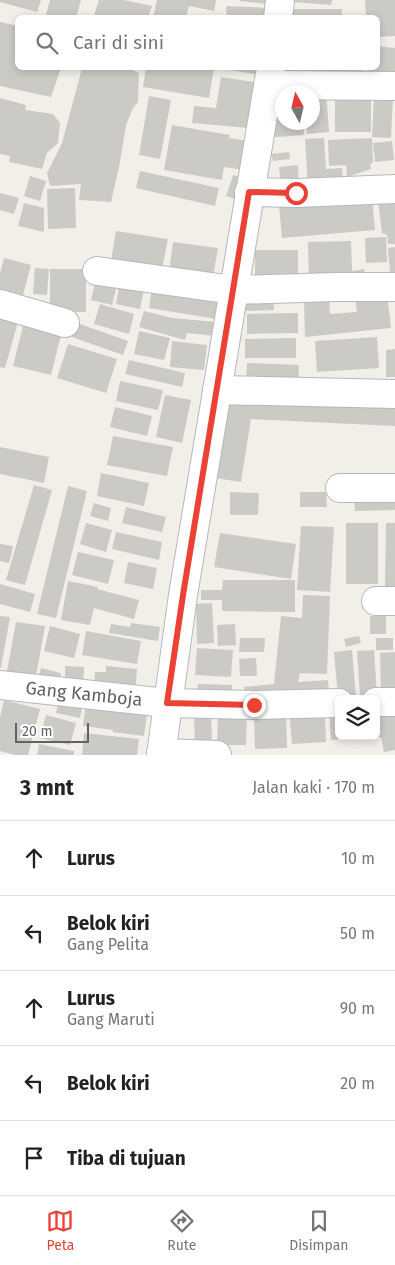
<!DOCTYPE html>
<html lang="id">
<head>
<meta charset="utf-8">
<style>
  body { margin:0; font-family:"Fira Sans",sans-serif; background:#f2f2f2; color:#222 }
  .controls { position:absolute; right:15px; bottom:15px; display:grid; overflow:hidden; border-radius:8px; box-shadow:0 2px 8px #0003 }
  .controls button { width:45px; height:45px; display:grid; place-items:center; padding:0; border:0; border-bottom:1px solid #e0e0e0; background:#fff; color:#222; font:25px sans-serif }
  .compass { position:absolute; left:275px; top:85px; width:45px; height:45px; border-radius:50%; background:#fff; box-shadow:0 2px 8px #0003; rotate:352deg }
  .scale { position:absolute; left:15px; bottom:12px; width:74px; box-sizing:border-box; padding-left:5px; border:2px solid #5f6368; border-top:0; font-size:14px; line-height:18px; white-space:nowrap; color:#5f6368; -webkit-text-stroke:4px #fff; paint-order:stroke }
  .stop { position:absolute; width:15px; height:15px; margin:-11px; border:4px solid #ea4335; border-radius:50%; background:#fff }
  .stop.end { background:#ea4335; border-color:#fff; box-shadow:0 1px 5px #0008 }
  .list { margin:0; padding:0; list-style:none }
  h2 { display:flex; justify-content:space-between; align-items:center; height:65px; margin:0; padding:0 20px; font-size:21px }
  h2 small { font-size:16px; font-weight:400; color:#767676 }
  .list li { display:grid; grid-template-columns:32px 1fr auto; gap:15px; align-items:center; box-sizing:border-box; height:75px; padding:0 20px; border-top:1px solid #e0e0e0 }
  .list b { display:block; font-size:19px; white-space:nowrap }
  .list p { margin:0; font-size:16px; white-space:nowrap; color:#767676 }
  .list em { font-size:16px; font-style:normal; color:#767676 }
  .icon { flex:none; width:28px; height:28px; fill:none; stroke:currentColor; stroke-width:2; stroke-linecap:round; stroke-linejoin:round }
  .map { position:relative; flex:none; width:395px; height:755px; overflow:hidden }
  .search { position:absolute; background:#fff; box-shadow:0 2px 8px #0003; left:15px; right:15px; top:15px; height:55px; display:flex; align-items:center; gap:12px; box-sizing:border-box; padding:0 18px; border-radius:8px; color:#767676; font-size:19px }
  .sheet { height:440px; background:#fff }
  nav { display:flex; justify-content:space-around; align-items:center; box-sizing:border-box; height:70px; border-top:1px solid #e0e0e0; background:#fff; font-size:14px; color:#767676 }
  nav a { display:grid; justify-items:center; gap:2px }
  nav .on { color:#ea4335 }
  .map>svg:first-child { display:block }
  .building { fill:#cccac5 }
  .lines { fill:none; stroke-linecap:round; stroke-linejoin:round }
  .minor-casing { stroke:#b5b8bc; stroke-width:30 }
  .minor { stroke:#fff; stroke-width:28 }
  .route { stroke:#ea4335; stroke-width:6 }
  .labels { text-anchor:middle; dominant-baseline:central; stroke-width:4; stroke-linejoin:round; paint-order:stroke }
  .street-label { font-size:18px; fill:#5f6368; stroke:#fff }
</style>
</head>
<body>
<div class="map">
<svg width="395" height="755" viewBox="0 0 395 755">
  <rect width="100%" height="100%" fill="#f1efe8"/>
  <g class="building">
    <path d="M0,0H41L37,12L0,2Z"/>
    <path d="M50,0H81L76,18H45Z"/>
    <path d="M99,0H124L152,6L148,18H93Z"/>
    <path d="M157,0H216L214,11L189,6L186,18H153Z"/>
    <path d="M240,0H276V5L240,1Z"/>
    <path d="M294,0H332L331,5L294,2Z"/>
    <path d="M365,0H395V36L378,37V18H366Z"/>
    <path d="M226,6L272,8L271,18H227Z"/>
    <rect x="291" y="9" width="51" height="9"/>
    <path d="M0,22L18,26V68H61L51,97L0,86Z"/>
    <path d="M378,46L395,48V82L371,81L367,68H378Z"/>
    <path d="M82,68H127L139,73L138,102L133,108L126,125L119,167L111,202L79,200L81,184L50,186L47,173L62,143Z"/>
    <path d="M146,68H214L209,98L143,87Z"/>
    <path d="M217,68H262L261,75Z"/>
    <path d="M307,68H363V76L307,77Z"/>
    <path d="M221,77L254,82L248,128L192,123L194,106L216,108Z"/>
    <path d="M271,89L282,92V122H303L304,135L264,138Z"/>
    <path d="M326,89L329,132L307,134V122H312V92Z"/>
    <rect x="335" y="93" width="36" height="39"/>
    <path d="M374,94L393,95L391,138L372,137Z"/>
    <path d="M149,96L171,100L160,159L139,155Z"/>
    <path d="M0,98L26,105L25,110L53,114L60,123L58,143L47,153L42,169L9,162L10,156L0,154Z"/>
    <path d="M172,125L230,135L229,138L248,141L243,170L224,167L222,180L164,170Z"/>
    <path d="M324,138L326,169L342,168L343,178L308,189L305,139Z"/>
    <path d="M372,138L373,163L370,164L371,169L347,177L346,165L329,166L328,140Z"/>
    <path d="M392,141L394,160L375,162L373,143Z"/>
    <path d="M289,152L290,159L273,161L271,154Z"/>
    <path d="M298,165L299,185L281,187L279,167Z"/>
    <path d="M140,171L219,188L215,206L136,188Z"/>
    <path d="M233,175L248,180L241,201L226,196Z"/>
    <path d="M30,176L46,181L40,201L24,196Z"/>
    <path d="M75,188L76,228L48,229L47,189Z"/>
    <path d="M377,192L395,193V244H388L387,235L382,233Z"/>
    <path d="M0,193L19,198L14,214L0,210Z"/>
    <path d="M372,198L375,230L282,238L279,206Z"/>
    <path d="M24,203L44,208V232L18,226Z"/>
    <path d="M116,231L168,239L162,269L111,261Z"/>
    <path d="M386,237L387,262L366,263L365,238Z"/>
    <path d="M351,241L352,271L364,269L366,280L309,282L308,242Z"/>
    <path d="M173,242L218,248L213,277L169,271Z"/>
    <path d="M395,247V273H390L388,248Z"/>
    <path d="M255,250H298V280L255,279Z"/>
    <path d="M4,258L31,265L23,295L0,289V274Z"/>
    <path d="M35,268L49,269L47,295L33,294Z"/>
    <rect x="50" y="269" width="36" height="43"/>
    <path d="M98,272L119,277L112,305L91,300Z"/>
    <path d="M121,275L146,280L140,309L116,304Z"/>
    <path d="M153,280L222,291L217,319L149,308Z"/>
    <path d="M273,293L274,310L245,311L244,294Z"/>
    <path d="M387,294L391,328L305,337L304,299L329,298L330,314L357,312L355,298Z"/>
    <path d="M100,304L134,314L129,334L94,324Z"/>
    <path d="M144,311L172,318L217,322L216,336L187,333L185,340L139,327Z"/>
    <path d="M0,313L19,318L5,368L0,367Z"/>
    <path d="M298,313V333L247,334V314Z"/>
    <path d="M24,322L62,331L51,375L13,366Z"/>
    <path d="M77,323L128,341L123,355L72,337Z"/>
    <path d="M139,331L170,338L164,360L134,354Z"/>
    <path d="M377,337L379,368L317,372L315,341Z"/>
    <path d="M296,338V358H245V339Z"/>
    <path d="M172,341L207,345L204,370L170,367Z"/>
    <path d="M68,344L117,359L106,393L57,378Z"/>
    <path d="M395,349V377H386V350Z"/>
    <path d="M129,360L185,373L182,387L125,374Z"/>
    <path d="M247,363L299,365L298,385L246,382Z"/>
    <path d="M120,381L163,390L158,410L116,401Z"/>
    <path d="M165,395L191,400L182,443L156,437Z"/>
    <path d="M228,398L395,402V426L251,419L241,482L215,478Z"/>
    <path d="M115,407L152,416L147,436L110,427Z"/>
    <path d="M113,436L173,447L167,476L107,465Z"/>
    <path d="M0,447L49,457L44,483L0,474Z"/>
    <path d="M101,473L149,483L144,506L97,496Z"/>
    <path d="M34,485L52,490L25,585L6,580Z"/>
    <path d="M68,486L87,491L56,618L37,614Z"/>
    <path d="M230,492L259,493L258,515H230Z"/>
    <path d="M300,492H326L327,507H300Z"/>
    <path d="M395,493V510L355,511L354,494Z"/>
    <path d="M94,503L111,508L108,521L90,516Z"/>
    <path d="M126,507L166,517L162,532L122,523Z"/>
    <path d="M86,523L112,530L106,552L80,544Z"/>
    <rect x="346" y="523" width="32" height="61"/>
    <path d="M386,523H395V587H385Z"/>
    <path d="M301,526L334,527L330,592L297,590Z"/>
    <path d="M116,532L162,542L159,560L112,549Z"/>
    <path d="M220,533L296,544L291,579L214,567Z"/>
    <path d="M0,544L13,546L9,563L0,561Z"/>
    <path d="M78,552L114,560L108,584L72,575Z"/>
    <path d="M128,562L157,568L153,589L124,583Z"/>
    <path d="M223,580H295V612L222,611V600H201V590H222Z"/>
    <path d="M68,581L98,587L97,589L139,600L134,619L94,608L90,625L61,620Z"/>
    <path d="M0,584L35,594L30,612L0,604Z"/>
    <path d="M303,595L330,596L327,674L300,673L298,682L328,680L329,692L245,700L244,687L274,684L281,616L302,618Z"/>
    <path d="M212,603L214,643L197,644L196,604Z"/>
    <path d="M0,616L10,617L1,668H0Z"/>
    <rect x="370" y="616" width="16" height="18"/>
    <path d="M16,622L45,626L34,687L5,682Z"/>
    <path d="M131,623L160,627L158,641L109,633L111,624L130,627Z"/>
    <path d="M235,624L236,645L218,646L217,625Z"/>
    <path d="M50,626L80,634L74,658L44,651Z"/>
    <path d="M86,631L141,641L137,664L82,655Z"/>
    <path d="M359,636L361,643L346,647L344,639Z"/>
    <path d="M240,638H265L264,652H239Z"/>
    <rect x="376" y="638" width="17" height="12"/>
    <path d="M197,648L233,650L231,677L195,675Z"/>
    <path d="M352,650L356,696L338,697L334,652Z"/>
    <path d="M374,650L377,696L360,697L357,651Z"/>
    <path d="M395,652V696H381L380,653Z"/>
    <path d="M256,658L257,676H240L239,659Z"/>
    <path d="M65,666L84,667L83,685L65,684Z"/>
    <path d="M106,666L137,669L135,696L94,693L95,672H106Z"/>
    <path d="M41,668L61,673L57,689L37,683Z"/>
    <path d="M198,684L232,685V694L197,693Z"/>
    <path d="M61,693L84,699L80,718L56,713Z"/>
    <path d="M4,700L40,709L28,755H15L0,751V718Z"/>
    <path d="M86,701L148,706L144,736L112,732L113,730L83,726Z"/>
    <path d="M395,706V750L384,752L381,737H376V707Z"/>
    <path d="M211,712L212,743L195,744L194,713Z"/>
    <path d="M329,712H339V736H355V738L331,740Z"/>
    <path d="M218,713H247L246,745H217Z"/>
    <path d="M286,713L287,748L255,749L254,715Z"/>
    <path d="M46,715L76,723L70,745L40,738Z"/>
    <path d="M325,717L326,742L292,744L290,719Z"/>
    <path d="M84,733L139,739L137,755H82Z"/>
    <path d="M39,744L74,751V755H37Z"/>
  </g>
  <g class="lines">
    <defs>
      <g id="minor">
        <path d="M278,18L280,0"/>
        <path d="M268,85L395,86"/>
        <path d="M249,192L296,193L395,189"/>
        <path d="M97,271L233,290L336,287H395"/>
        <path d="M0,304L65,323"/>
        <path d="M217,390L395,394"/>
        <path d="M340,488H395"/>
        <path d="M376,601H395"/>
        <path d="M0,685L167,703L254,705L339,703"/>
        <path d="M376,702H395"/>
        <path d="M161,753L217,755"/>
        <path d="M161,755L183,595L271,68"/>
      </g>
    </defs>
    <use href="#minor" class="minor-casing"/>
    <use href="#minor" class="minor"/>
  </g>
  <g class="lines">
    <path class="route" d="M254,705L167,703L183,595L249,192L296,193"/>
  </g>
  <g class="labels">
    <g class="street-label">
      <text transform="translate(84 694) rotate(6)">Gang Kamboja</text>
    </g>
  </g>
</svg>
<div class="controls">
<button><svg class="icon" aria-label="layers" viewBox="0 0 24 24"><path d="M12 4l9 5-9 5-9-5zM3 14l9 5 9-5"/></svg></button>
</div>
<svg class="compass" viewBox="-18 -18 36 36"><path d="M0-13l5 13h-10z" fill="#e53935"/><path d="M0 13l5-13h-10z" fill="#767676"/></svg>
<div class="scale">20 m</div>
<div class="stop" style="left:296px;top:193px"></div>
<div class="stop end" style="left:254px;top:705px"></div>
<div class="search"><svg class="icon" aria-label="search" viewBox="0 0 24 24"><circle cx="10" cy="10" r="6"/><path d="M15 15l6 6"/></svg>Cari di sini</div>
</div>
<section class="sheet">
<h2>3 mnt<small>Jalan kaki · 170 m</small></h2>
<ul class="list">
<li><svg class="icon" aria-label="ahead" viewBox="0 0 24 24"><path d="M12 20V5M6 11l6-6 6 6"/></svg><div><b>Lurus</b></div><em>10 m</em></li>
<li><svg class="icon" aria-label="left" viewBox="0 0 24 24"><path d="M17 20v-9H6M10 6l-5 5 5 5"/></svg><div><b>Belok kiri</b><p>Gang Pelita</p></div><em>50 m</em></li>
<li><svg class="icon" aria-label="ahead" viewBox="0 0 24 24"><path d="M12 20V5M6 11l6-6 6 6"/></svg><div><b>Lurus</b><p>Gang Maruti</p></div><em>90 m</em></li>
<li><svg class="icon" aria-label="left" viewBox="0 0 24 24"><path d="M17 20v-9H6M10 6l-5 5 5 5"/></svg><div><b>Belok kiri</b></div><em>20 m</em></li>
<li><svg class="icon" aria-label="arrive" viewBox="0 0 24 24"><path d="M6 21V4h12l-3 4 3 4H6"/></svg><div><b>Tiba di tujuan</b></div></li>
</ul>
</section>
<nav>
<a class="on"><svg class="icon" aria-label="map" viewBox="0 0 24 24"><path d="M3 6l6-2 6 2 6-2v14l-6 2-6-2-6 2zM9 4v14M15 6v14"/></svg>Peta</a>
<a><svg class="icon" aria-label="directions" viewBox="0 0 24 24"><path d="M12 3l9 9-9 9-9-9zM9 14v-3h6M13 9l2 2-2 2"/></svg>Rute</a>
<a><svg class="icon" aria-label="saved" viewBox="0 0 24 24"><path d="M7 4h10v16l-5-4-5 4z"/></svg>Disimpan</a>
</nav>
</body>
</html>
